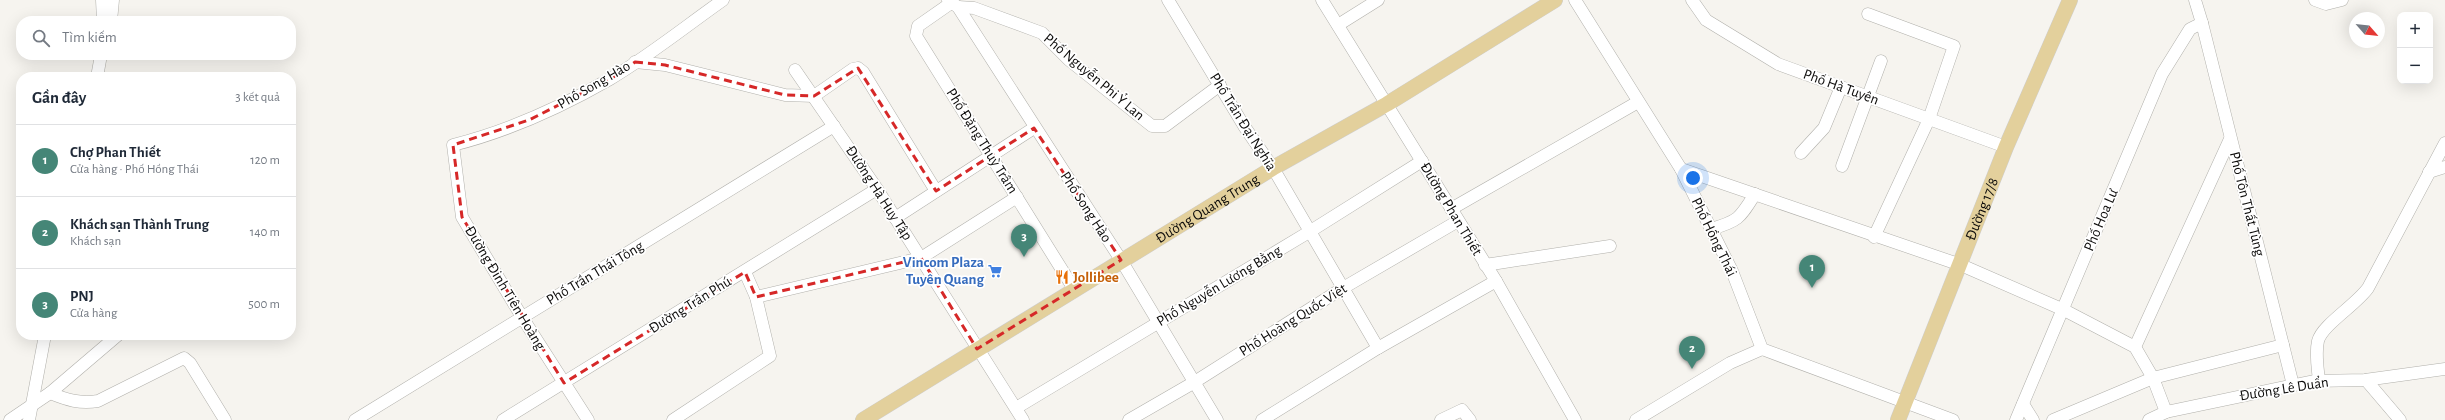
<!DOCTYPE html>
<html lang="vi">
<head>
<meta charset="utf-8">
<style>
  body { margin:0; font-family:"Alegreya Sans",sans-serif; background:#f6f6f7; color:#1f2937 }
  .controls { position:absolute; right:12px; top:12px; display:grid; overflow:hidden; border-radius:8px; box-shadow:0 4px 16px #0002 }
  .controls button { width:36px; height:36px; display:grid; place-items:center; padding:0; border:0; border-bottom:1px solid #e0e1e3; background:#fff; color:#1f2937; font:20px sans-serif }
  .compass { position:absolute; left:2349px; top:12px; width:36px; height:36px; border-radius:50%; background:#fff; box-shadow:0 4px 16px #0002; rotate:118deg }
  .you { position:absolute; left:1693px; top:178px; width:14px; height:14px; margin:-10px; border:3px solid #fff; border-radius:50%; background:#1a73e8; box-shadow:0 0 0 6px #1a73e833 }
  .badge { display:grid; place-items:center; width:26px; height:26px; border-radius:50%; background:#458677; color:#fff; font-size:13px; font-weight:700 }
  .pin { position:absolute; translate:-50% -33px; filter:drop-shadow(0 1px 2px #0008) }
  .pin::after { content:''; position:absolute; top:21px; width:14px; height:12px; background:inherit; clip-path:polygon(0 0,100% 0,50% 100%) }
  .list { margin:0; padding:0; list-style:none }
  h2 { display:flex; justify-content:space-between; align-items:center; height:52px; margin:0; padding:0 16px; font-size:17px }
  h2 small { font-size:13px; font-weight:400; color:#747a83 }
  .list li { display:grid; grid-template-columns:26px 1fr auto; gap:12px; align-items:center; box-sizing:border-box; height:72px; padding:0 16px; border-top:1px solid #e0e1e3 }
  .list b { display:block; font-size:15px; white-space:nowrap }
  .list p { margin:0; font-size:13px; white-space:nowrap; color:#747a83 }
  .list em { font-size:13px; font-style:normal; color:#747a83 }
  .icon { flex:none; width:22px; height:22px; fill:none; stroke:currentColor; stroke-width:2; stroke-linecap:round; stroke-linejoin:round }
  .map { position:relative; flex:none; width:2445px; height:420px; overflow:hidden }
  .search { position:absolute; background:#fff; box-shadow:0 4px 16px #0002; left:16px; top:16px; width:280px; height:44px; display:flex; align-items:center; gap:10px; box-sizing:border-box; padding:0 14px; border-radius:16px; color:#747a83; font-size:15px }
  .panel { position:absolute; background:#fff; box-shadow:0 4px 16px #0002; left:16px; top:72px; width:280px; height:268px; border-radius:16px }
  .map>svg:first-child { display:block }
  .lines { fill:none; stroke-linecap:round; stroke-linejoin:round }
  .minor-casing { stroke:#b1b0ab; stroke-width:13 }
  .major-casing { stroke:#cecece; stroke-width:16 }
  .minor { stroke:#fff; stroke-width:12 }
  .major { stroke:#e3d09c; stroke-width:15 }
  .marked { fill:none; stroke:#d62828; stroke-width:3; stroke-dasharray:8 5; stroke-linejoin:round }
  .labels { text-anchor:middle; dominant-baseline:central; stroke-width:3.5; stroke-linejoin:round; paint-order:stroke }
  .street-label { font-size:15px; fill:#0c0b0a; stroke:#fff }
  .shop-label { font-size:15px; font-weight:bold; fill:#366cbe; stroke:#fff; text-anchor:end }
  .food-label { font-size:15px; font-weight:bold; fill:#c56008; stroke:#fff; text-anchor:start }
</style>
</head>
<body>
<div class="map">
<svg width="2445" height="420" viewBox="0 0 2445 420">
  <rect width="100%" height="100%" fill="#f6f4ef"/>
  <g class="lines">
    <defs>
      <g id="minor">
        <path d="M102,0L103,21"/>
        <path d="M948,0L958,7L1121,260L1217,420"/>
        <path d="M1168,0L1244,126L1273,168L1378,348"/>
        <path d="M1322,0L1496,281L1575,420"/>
        <path d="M1575,0L1681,169L1732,271L1762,349L1953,420"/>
        <path d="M1692,0L1706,20L1778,64L2006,147"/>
        <path d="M2195,0L2202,23"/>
        <path d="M2315,0L2326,4L2342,0"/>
        <path d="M951,3L918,26L916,36L1074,289"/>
        <path d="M958,7L974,8L1042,33L1069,60L1152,126H1165L1220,85"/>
        <path d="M1868,14L1954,46L1929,119L1874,237"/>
        <path d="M111,21L113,0"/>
        <path d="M1338,25L1378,0"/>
        <path d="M635,62L665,65L785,95L814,96L853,69L858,68L863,72L936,191"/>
        <path d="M795,70L877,189L1023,420"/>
        <path d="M97,77L101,55"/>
        <path d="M1801,153L1824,128L1841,87"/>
        <path d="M1842,166L1881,61"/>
        <path d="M1681,169L1961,265L2064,310L2135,347L2153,378L2166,412"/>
        <path d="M2429,172L2445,167"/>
        <path d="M1451,209L1638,102"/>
        <path d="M895,218L1034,128"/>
        <path d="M1711,229C1739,221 1740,218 1755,194"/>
        <path d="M1485,265L1610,246"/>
        <path d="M756,297L921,258L1017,197"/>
        <path d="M2135,347L2230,139"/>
        <path d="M2366,380L2400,420"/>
        <path d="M2319,381C2318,369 2315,354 2318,341C2322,325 2356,305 2368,288L2445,143"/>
        <path d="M50,393C67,400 80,404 98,401L184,358L190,363L225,420"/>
        <path d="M2023,404L2033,420"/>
        <path d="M1016,408L1309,232L1422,161"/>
        <path d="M10,420L50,393L118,335"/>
        <path d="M29,420L45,335"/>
        <path d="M355,420L834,126"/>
        <path d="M503,420L877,189"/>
        <path d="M588,420L522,317L462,217L453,145C509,131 561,107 610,79C649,56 686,26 723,0"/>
        <path d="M673,420L770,356L756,297L745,272"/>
        <path d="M1129,420L1193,383L1343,288L1458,221"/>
        <path d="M1262,420L1378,348L1496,281"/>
        <path d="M1441,420L1462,410L1470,420"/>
        <path d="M1636,420L1730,363L1762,349"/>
        <path d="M2016,420L2162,74L2190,29L2202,23L2293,385"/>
        <path d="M2053,420L2153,378L2283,345"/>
        <path d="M2149,420L2166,412L2314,381L2365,380L2445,369"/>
      </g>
      <g id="major">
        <path id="s1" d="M863,420L1273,168L1387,104L1555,0"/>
        <path id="s2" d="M1898,420L2006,147L2070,0"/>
      </g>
    </defs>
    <use href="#minor" class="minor-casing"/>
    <use href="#major" class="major-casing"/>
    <use href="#minor" class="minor"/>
    <use href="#major" class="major"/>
  </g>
  <path class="marked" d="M635,62L665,65L785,95L814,96L858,68L936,191L1034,128L1121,260L977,349L921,258L756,297L745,272L564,383L462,217L453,145L529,120L612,78Z"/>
  <defs>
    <symbol id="supermarket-bare" viewBox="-9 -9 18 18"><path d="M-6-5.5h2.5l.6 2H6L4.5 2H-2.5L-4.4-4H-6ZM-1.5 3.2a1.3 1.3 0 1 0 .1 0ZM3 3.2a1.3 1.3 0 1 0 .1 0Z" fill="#3f7fe0" stroke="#fff" stroke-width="2.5" paint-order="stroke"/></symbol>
    <symbol id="restaurant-bare" viewBox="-9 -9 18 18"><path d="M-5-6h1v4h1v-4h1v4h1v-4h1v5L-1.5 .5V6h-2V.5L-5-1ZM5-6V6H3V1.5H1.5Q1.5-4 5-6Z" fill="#e8710a" stroke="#fff" stroke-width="2.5" paint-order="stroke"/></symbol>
  </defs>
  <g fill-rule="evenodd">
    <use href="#supermarket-bare" x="985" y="261" width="20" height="20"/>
    <use href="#restaurant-bare" x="1052" y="267" width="20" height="20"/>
  </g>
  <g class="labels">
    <g class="street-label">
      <text transform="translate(1094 77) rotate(40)">Phố Nguyễn Phi Ỷ Lan</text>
      <text transform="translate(594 85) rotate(-30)">Phố Song Hào</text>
      <text transform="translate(1841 87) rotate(20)">Phố Hà Tuyên</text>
      <text transform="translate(1243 122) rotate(58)">Phố Trần Đại Nghĩa</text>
      <text transform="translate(982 141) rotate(58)">Phố Đặng Thuỳ Trâm</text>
      <text transform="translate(879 193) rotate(57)">Đường Hà Huy Tập</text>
      <text transform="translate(2247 204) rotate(76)">Phố Tôn Thất Tùng</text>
      <text transform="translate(1086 207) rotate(57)">Phố Song Hào</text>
      <text stroke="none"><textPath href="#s1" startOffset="404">Đường Quang Trung</textPath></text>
      <text transform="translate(1451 209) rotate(59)">Đường Phan Thiết</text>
      <text stroke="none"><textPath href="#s2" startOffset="227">Đường 17/8</textPath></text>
      <text transform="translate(2101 220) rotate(-67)">Phố Hoa Lư</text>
      <text transform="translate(1714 237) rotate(64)">Phố Hồng Thái</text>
      <text transform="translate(595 273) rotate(-31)">Phố Trần Thái Tông</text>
      <text transform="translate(1219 286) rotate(-31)">Phố Nguyễn Lương Bằng</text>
      <text transform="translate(505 288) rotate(59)">Đường Đinh Tiên Hoàng</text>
      <text transform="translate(690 305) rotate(-32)">Đường Trần Phú</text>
      <text transform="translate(1293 320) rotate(-32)">Phố Hoàng Quốc Việt</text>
      <text transform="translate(2284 389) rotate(-9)">Đường Lê Duẩn</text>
    </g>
    <g class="shop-label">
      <text x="984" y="262">Vincom Plaza<tspan x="984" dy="17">Tuyên Quang</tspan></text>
    </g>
    <g class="food-label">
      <text x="1073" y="277">Jollibee</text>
    </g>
  </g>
</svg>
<div class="controls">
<button>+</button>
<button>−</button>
</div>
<svg class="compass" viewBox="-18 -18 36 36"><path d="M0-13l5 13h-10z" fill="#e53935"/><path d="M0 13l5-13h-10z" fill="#747a83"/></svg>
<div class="you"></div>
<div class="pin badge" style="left:1812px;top:288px">1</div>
<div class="pin badge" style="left:1692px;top:369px">2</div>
<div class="pin badge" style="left:1024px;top:257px">3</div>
<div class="search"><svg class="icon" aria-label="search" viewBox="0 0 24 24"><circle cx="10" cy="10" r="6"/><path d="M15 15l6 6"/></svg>Tìm kiếm</div>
<section class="panel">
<h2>Gần đây<small>3 kết quả</small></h2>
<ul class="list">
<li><span class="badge">1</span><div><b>Chợ Phan Thiết</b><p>Cửa hàng · Phố Hồng Thái</p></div><em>120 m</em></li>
<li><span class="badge">2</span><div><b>Khách sạn Thành Trung</b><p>Khách sạn</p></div><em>140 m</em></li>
<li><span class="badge">3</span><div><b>PNJ</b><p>Cửa hàng</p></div><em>500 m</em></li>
</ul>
</section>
</div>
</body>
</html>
